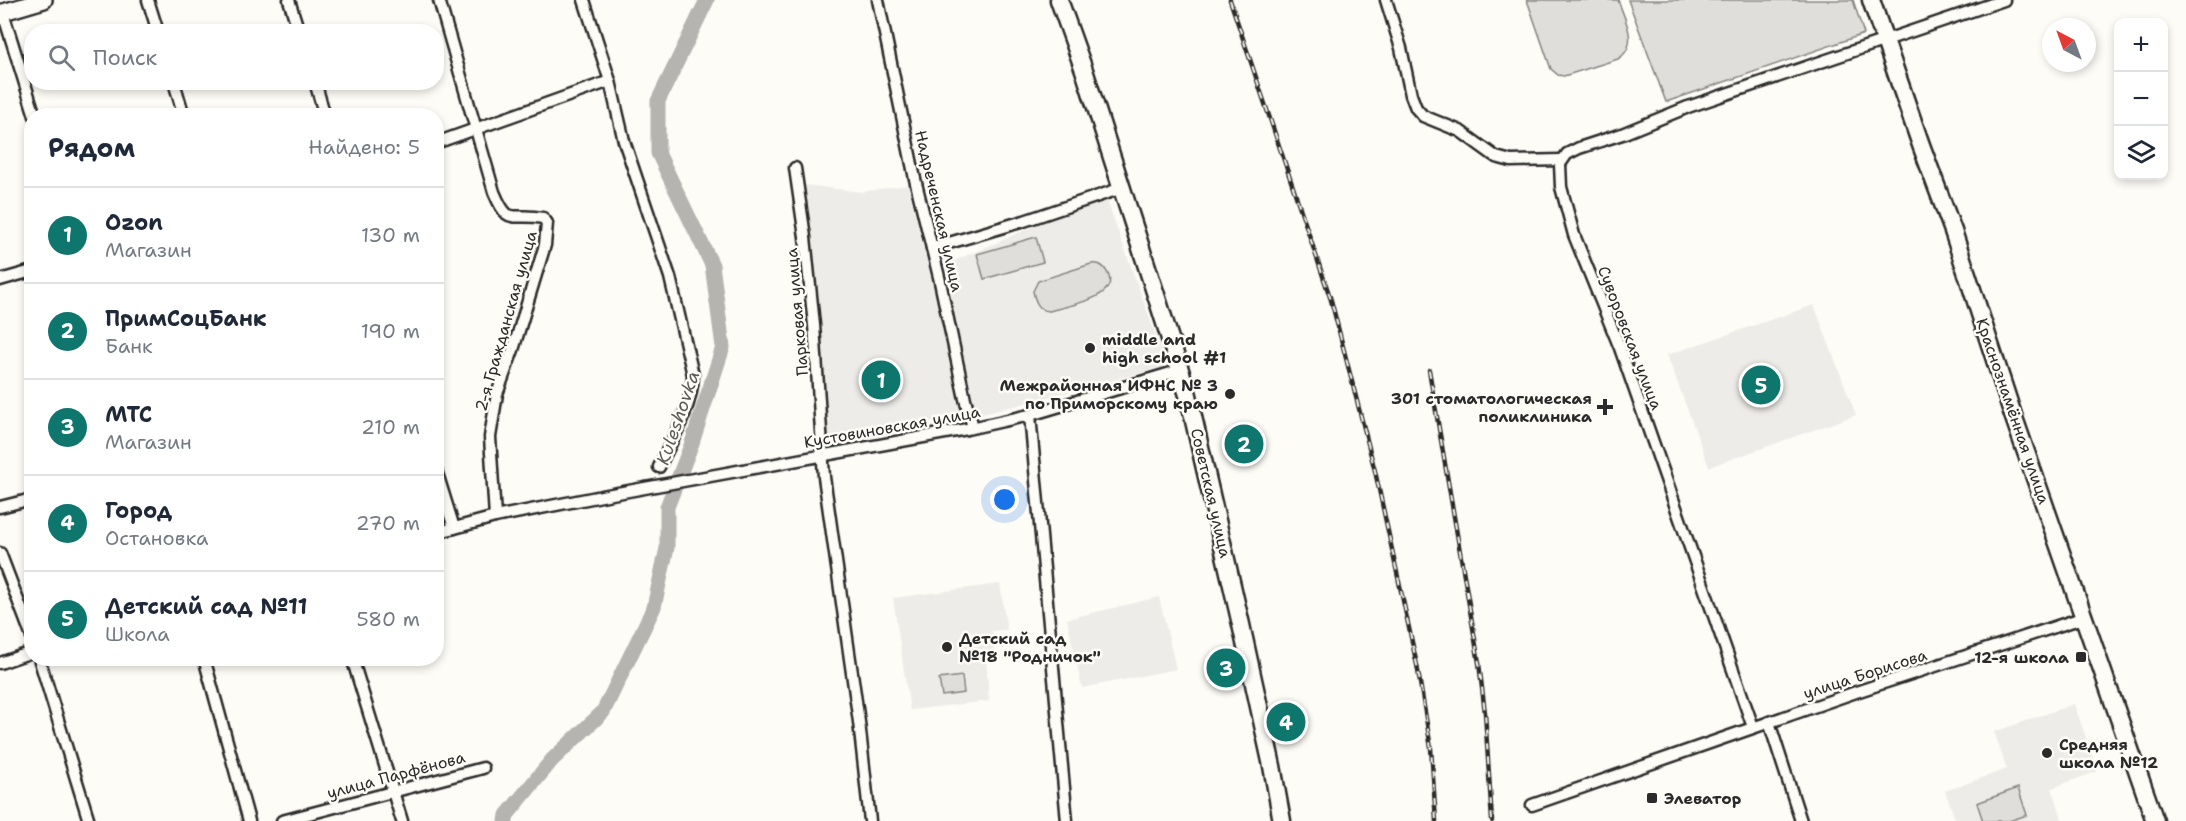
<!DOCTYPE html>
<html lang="ru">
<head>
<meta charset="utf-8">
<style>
  body { margin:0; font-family:"Shantell Sans",sans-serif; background:#f6f6f7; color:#1f2937 }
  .controls { position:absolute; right:18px; top:18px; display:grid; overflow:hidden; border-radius:12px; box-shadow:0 3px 9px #0003 }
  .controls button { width:54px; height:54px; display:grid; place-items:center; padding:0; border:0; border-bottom:2px solid #e0e1e3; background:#fff; color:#1f2937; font:30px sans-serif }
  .compass { position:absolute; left:2042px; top:18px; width:54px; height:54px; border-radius:50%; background:#fff; box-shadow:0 3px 9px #0003; rotate:319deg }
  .you { position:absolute; left:1005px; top:500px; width:21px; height:21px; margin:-15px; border:4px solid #fff; border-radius:50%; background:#1a73e8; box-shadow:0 0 0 9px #1a73e833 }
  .badge { display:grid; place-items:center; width:39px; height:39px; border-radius:50%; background:#0f766e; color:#fff; font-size:20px; font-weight:700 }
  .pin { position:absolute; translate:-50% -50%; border:3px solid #fff; box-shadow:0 2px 6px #0006 }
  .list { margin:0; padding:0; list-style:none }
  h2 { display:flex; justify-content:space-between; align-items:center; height:78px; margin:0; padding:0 24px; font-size:26px }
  h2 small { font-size:20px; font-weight:400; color:#747a83 }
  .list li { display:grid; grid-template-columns:39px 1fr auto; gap:18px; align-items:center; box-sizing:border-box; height:96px; padding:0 24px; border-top:2px solid #e0e1e3 }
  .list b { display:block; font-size:22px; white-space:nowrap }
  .list p { margin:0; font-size:20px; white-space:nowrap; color:#747a83 }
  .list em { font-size:20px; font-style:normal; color:#747a83 }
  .icon { flex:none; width:33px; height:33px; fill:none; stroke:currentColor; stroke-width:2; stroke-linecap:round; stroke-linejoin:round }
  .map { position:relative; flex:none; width:2186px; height:821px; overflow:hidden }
  .search { position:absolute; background:#fff; box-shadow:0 3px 9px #0003; left:24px; top:24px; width:420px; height:66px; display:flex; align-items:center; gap:15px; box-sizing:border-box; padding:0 21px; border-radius:24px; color:#747a83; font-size:22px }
  .panel { position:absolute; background:#fff; box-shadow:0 3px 9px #0003; left:24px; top:108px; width:420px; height:558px; border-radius:24px }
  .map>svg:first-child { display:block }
  .built { fill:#edece8 }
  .green { fill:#dfdeda; stroke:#858482; stroke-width:1.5 }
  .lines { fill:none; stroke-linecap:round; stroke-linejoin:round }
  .river { stroke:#b5b4b1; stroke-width:15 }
  .street-casing { stroke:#2b2b2b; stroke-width:15 }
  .secondary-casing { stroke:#2b2b2b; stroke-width:20 }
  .primary-casing { stroke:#2b2b2b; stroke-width:21 }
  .street { stroke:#fdfcf7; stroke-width:10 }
  .secondary { stroke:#fdfcf7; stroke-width:15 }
  .primary { stroke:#fdfcf7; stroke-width:16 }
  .rail-casing { stroke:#2b2b2b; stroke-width:4.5 }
  .rail { stroke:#fdfcf7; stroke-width:2; stroke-dasharray:7; stroke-linecap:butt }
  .poi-dot { fill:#2b2b2b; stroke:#fdfcf7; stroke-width:2 }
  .labels { text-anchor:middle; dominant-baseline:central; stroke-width:5; stroke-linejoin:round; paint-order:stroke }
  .street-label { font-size:16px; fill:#2b2b2b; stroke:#fdfcf7 }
  .poi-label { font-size:16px; font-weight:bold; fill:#2b2b2b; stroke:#fdfcf7; text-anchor:start }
  .water-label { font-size:18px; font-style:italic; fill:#5b5b5a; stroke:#fdfcf7 }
</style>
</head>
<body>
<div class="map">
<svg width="2186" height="821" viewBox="0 0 2186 821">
  <rect width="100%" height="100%" fill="#fdfcf7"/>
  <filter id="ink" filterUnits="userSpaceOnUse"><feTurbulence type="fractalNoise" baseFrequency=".0167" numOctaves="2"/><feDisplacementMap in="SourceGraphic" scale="12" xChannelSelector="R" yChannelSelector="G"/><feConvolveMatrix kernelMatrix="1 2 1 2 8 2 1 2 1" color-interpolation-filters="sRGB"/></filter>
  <g filter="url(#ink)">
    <g class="built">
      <path d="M804,185L861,192L908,185L965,413L829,446Z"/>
      <path d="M1105,195L1167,366L976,416L945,265Z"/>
      <path d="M1814,305L1856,415L1709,467L1667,355Z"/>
      <path d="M1000,584L1007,630L992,631L994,656L986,657L989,701L910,710L893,598Z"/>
      <path d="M1159,597L1176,669L1082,688L1067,619Z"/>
      <path d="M2074,704L2098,771L2052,788L2063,821H1956L1945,791L2007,769L1994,732Z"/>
    </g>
    <g class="green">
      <path d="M1527,0H1618C1625,20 1640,45 1618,59L1564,76L1558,75L1551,69Z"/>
      <path d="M1628,0H1853L1864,34L1666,102Z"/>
      <path d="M1036,237L1043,262L984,279L977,254Z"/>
      <path d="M1091,264C1099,263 1103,265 1107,272C1123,298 1066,306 1049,311C1038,310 1035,301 1033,291L1038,281Z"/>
      <path d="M962,676L964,693L942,696L939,679Z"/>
      <path d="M2018,788L2027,815L2009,821H1983L1977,803Z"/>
    </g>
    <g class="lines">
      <path class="river" d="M506,821L507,815L552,760L603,712L654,607L667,548V507L692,443L723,347L712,265L658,153V101L707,0"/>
      <defs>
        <g id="street">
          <path d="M148,0L158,32"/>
          <path d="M289,0L299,32"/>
          <path d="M439,0L494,192C509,228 511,212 543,218L547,223L545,245L513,350L497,394L490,437L495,517"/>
          <path d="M584,0L610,81L624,141L670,277L693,375C692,408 673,438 659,467"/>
          <path d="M878,0L915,179L939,277L965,399L973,427"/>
          <path d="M1386,0L1401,48L1411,95L1416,108L1423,116L1460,131L1496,157L1511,161L1561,160"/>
          <path d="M3,13L35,116"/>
          <path d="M174,82L184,116"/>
          <path d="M315,82L325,116"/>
          <path d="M436,143L610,81"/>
          <path d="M795,168L805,237L814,325L824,477L859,722L870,821"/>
          <path d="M932,248L1024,221L1122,188"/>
          <path d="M0,280L32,271"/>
          <path d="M1030,415L1067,821"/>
          <path d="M436,470L454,528"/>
          <path d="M0,507L32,499"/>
          <path d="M436,533L495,517L612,494L967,429L1030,415L1181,370"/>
          <path d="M0,553L32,637"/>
          <path d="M39,658L89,821"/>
          <path d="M204,658L249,821"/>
          <path d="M352,658L402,821"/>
          <path d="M0,663L32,652"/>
          <path d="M1769,722L1801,821"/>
          <path d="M1753,727L1620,348L1574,235L1561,187L1560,164L1567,154L1579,148L1622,134L1688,107L2004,0"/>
          <path d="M1532,805L1856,692L2085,617"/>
          <path d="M282,821L483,768"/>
        </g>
        <path id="secondary" d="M0,13L44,0"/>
        <g id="primary">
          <path d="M1059,0L1084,70L1188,395L1240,620L1272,766L1282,821"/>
          <path d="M1871,0L1921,145L1953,231L2013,415L2155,821"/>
        </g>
      </defs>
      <use href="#street" class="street-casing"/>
      <use href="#secondary" class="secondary-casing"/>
      <use href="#primary" class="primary-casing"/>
      <use href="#street" class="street"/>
      <use href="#secondary" class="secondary"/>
      <use href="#primary" class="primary"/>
      <defs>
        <g id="rail">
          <path d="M1230,0L1331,300L1375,471L1417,665L1431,748L1436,821"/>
          <path d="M1429,370L1479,663L1485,713L1492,821"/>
        </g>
      </defs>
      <use href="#rail" class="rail-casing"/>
      <use href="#rail" class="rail"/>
    </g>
  </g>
  <g class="poi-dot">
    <circle cx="1090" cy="348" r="6"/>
    <circle cx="1230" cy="394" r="6"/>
    <path d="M1602 398h6v6h6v6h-6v6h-6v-6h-6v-6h6z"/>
    <circle cx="947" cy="647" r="6"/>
    <rect x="2075" y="651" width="12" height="12" rx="3"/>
    <circle cx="2047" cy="753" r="6"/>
    <rect x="1646" y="792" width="12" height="12" rx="3"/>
  </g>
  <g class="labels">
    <g class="street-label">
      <text transform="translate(939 211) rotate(77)">Надреченская улица</text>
      <text transform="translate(797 312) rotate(-95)">Парковая улица</text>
      <text transform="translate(506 321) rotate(-74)">2-я Гражданская улица</text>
      <text transform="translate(1630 338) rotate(69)">Суворовская улица</text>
      <text transform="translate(2013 411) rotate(71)">Краснознамённая улица</text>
      <text transform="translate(892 427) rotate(-10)">Кустовиновская улица</text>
      <text transform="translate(1211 493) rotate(77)">Советская улица</text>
      <text transform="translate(1865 674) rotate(-18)">улица Борисова</text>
      <text transform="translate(396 775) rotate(-15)">улица Парфёнова</text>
    </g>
    <g class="poi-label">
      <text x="1102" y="339">middle and<tspan x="1102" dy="18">high school #1</tspan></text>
      <text x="1218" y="385" text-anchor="end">Межрайонная ИФНС № 3<tspan x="1218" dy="18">по Приморскому краю</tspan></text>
      <text x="1592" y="398" text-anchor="end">301 стоматологическая<tspan x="1592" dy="18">поликлиника</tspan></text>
      <text x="959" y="638">Детский сад<tspan x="959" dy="18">№18 "Родничок"</tspan></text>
      <text x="2069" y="657" text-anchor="end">12-я школа</text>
      <text x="2059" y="744">Средняя<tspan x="2059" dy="18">школа №12</tspan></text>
      <text x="1664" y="798">Элеватор</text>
    </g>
    <g class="water-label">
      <text transform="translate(678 418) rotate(-71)">Kuleshovka</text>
    </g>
  </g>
</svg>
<div class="controls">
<button>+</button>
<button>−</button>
<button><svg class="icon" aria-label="layers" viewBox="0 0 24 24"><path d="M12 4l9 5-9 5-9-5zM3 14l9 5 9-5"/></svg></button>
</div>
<svg class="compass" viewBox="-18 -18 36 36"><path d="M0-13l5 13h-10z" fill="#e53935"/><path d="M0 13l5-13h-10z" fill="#747a83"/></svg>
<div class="you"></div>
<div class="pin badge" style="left:881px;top:380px">1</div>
<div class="pin badge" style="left:1244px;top:444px">2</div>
<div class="pin badge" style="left:1226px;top:668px">3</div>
<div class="pin badge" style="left:1286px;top:722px">4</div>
<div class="pin badge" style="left:1761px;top:385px">5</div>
<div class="search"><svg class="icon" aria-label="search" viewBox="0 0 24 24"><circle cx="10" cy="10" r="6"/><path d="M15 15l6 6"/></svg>Поиск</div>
<section class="panel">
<h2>Рядом<small>Найдено: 5</small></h2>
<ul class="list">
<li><span class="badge">1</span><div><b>Ozon</b><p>Магазин</p></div><em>130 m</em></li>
<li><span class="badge">2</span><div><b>ПримСоцБанк</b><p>Банк</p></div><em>190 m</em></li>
<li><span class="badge">3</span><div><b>МТС</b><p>Магазин</p></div><em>210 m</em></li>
<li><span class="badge">4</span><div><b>Город</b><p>Остановка</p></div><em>270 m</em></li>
<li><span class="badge">5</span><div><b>Детский сад №11</b><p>Школа</p></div><em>580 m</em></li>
</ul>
</section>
</div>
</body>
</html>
